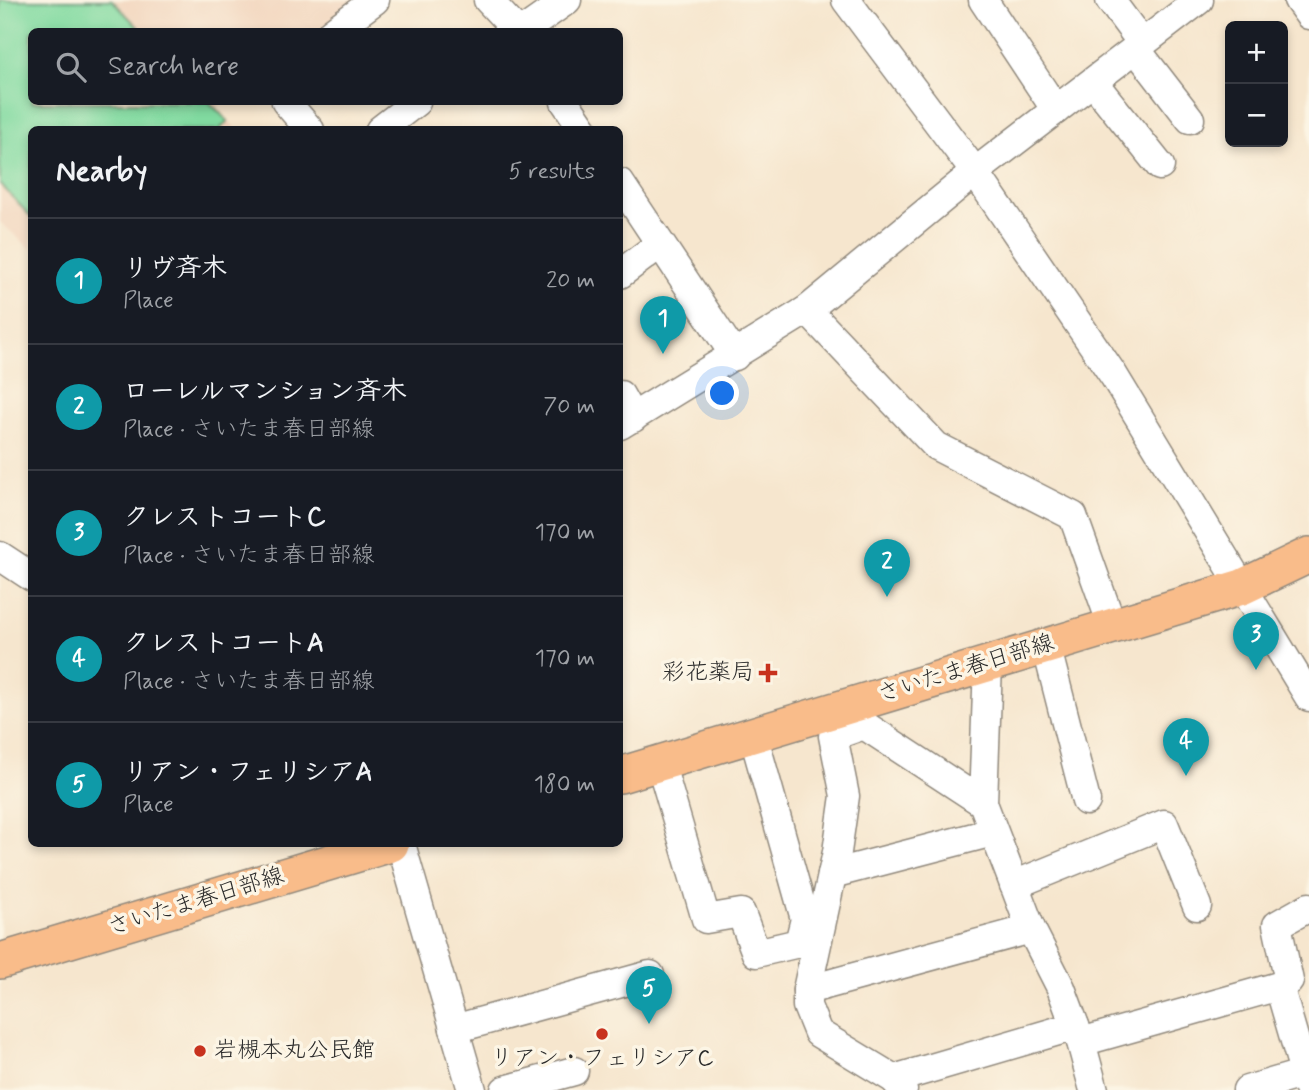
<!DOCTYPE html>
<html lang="en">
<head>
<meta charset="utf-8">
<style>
  body { margin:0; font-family:Mynerve,"Klee One",sans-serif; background:#242831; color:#f1f3f6 }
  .controls { position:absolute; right:21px; top:21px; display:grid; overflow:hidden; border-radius:10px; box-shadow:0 4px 10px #0003 }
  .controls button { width:63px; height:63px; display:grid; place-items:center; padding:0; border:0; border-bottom:2px solid #363941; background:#171b24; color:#f1f3f6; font:35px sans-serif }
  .you { position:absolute; left:723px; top:394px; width:24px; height:24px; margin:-18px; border:5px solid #fff; border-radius:50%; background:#1a73e8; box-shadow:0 0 0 10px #1a73e833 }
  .badge { display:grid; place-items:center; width:46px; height:46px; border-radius:50%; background:#0b8043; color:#fff; font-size:23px; font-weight:700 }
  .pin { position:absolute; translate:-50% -58px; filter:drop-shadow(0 2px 4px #0008) }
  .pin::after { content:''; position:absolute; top:37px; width:24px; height:21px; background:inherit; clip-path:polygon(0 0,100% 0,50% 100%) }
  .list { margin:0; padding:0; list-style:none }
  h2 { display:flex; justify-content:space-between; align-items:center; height:91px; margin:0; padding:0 28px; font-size:30px }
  h2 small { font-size:23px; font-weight:400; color:#9ea1a6 }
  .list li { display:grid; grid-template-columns:46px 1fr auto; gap:21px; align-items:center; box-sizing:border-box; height:126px; padding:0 28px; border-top:2px solid #363941 }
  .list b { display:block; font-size:26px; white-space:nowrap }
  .list p { margin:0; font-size:23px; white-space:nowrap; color:#9ea1a6 }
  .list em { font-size:23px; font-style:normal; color:#9ea1a6 }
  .icon { flex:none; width:38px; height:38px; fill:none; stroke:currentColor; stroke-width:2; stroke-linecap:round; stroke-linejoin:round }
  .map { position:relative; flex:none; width:1309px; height:1090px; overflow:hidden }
  .search { position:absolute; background:#171b24; box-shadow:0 4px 10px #0003; left:28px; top:28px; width:595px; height:77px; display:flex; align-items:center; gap:18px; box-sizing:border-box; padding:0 24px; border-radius:10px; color:#9ea1a6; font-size:26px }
  .panel { position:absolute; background:#171b24; box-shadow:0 4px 10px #0003; left:28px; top:126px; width:595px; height:721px; border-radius:10px }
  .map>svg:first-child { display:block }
  .built { fill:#f2d5bd }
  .green { fill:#81daa0; stroke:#568266; stroke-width:2 }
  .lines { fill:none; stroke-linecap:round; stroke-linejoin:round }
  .minor-casing { stroke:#90887c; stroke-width:31 }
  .major-casing { stroke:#90887c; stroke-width:38 }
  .minor { stroke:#fff; stroke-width:28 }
  .major { stroke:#f9bc8a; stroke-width:35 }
  .poi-dot { fill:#c8321e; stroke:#fcf5e5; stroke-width:2.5 }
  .labels { text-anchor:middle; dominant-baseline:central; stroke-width:7; stroke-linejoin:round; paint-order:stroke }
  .street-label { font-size:23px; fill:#2b2b2b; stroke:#fcf5e5 }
  .poi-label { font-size:23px; fill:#2b2b2b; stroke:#fcf5e5; text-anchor:end }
</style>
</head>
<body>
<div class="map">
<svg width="1309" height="1090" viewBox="0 0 1309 1090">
  <rect width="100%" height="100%" fill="#fcf5e5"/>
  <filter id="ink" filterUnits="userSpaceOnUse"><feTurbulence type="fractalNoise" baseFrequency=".0143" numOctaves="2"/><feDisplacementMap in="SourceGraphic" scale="14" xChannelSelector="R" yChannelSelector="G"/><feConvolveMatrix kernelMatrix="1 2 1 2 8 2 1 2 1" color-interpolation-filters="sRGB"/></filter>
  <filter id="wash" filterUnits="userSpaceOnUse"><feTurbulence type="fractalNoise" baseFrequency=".00686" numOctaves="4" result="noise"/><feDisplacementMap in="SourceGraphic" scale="28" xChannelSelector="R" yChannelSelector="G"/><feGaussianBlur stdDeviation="1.57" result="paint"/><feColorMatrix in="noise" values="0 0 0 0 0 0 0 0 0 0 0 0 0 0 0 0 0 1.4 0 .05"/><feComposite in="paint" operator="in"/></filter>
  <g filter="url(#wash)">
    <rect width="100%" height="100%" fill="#f6e6ce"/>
    <path class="built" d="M0,0H363L320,31L32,32V102H224L217,107L236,129L32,130L31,249L0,222Z"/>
    <path class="green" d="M0,0H112L142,31L32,32V102H209L228,121L219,130H32L31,217L0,184Z"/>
  </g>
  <g filter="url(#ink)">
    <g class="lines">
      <defs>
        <g id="minor">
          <path d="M488,0L518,32"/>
          <path d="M846,0L975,172L1114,376L1309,697"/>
          <path d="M983,0L1056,110"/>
          <path d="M1110,0L1142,43"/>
          <path d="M1298,0L1309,15"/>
          <path d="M332,32L375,0"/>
          <path d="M507,32L526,29L567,0"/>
          <path d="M1136,49L1190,119"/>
          <path d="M1093,82L1160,166"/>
          <path d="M286,102L310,130"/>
          <path d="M565,102L584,130"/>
          <path d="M380,130L416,102"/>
          <path d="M620,183L735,356"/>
          <path d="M620,274L660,244"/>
          <path d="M807,310L936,446L1073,516L1112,625"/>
          <path d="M620,395L633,418"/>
          <path d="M620,425L807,310L975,172L1199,0"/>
          <path d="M0,556L32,577"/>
          <path d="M1046,645L1086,801"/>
          <path d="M660,762L706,919L741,913L756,953L799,943L805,919L753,734"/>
          <path d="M983,803L988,663"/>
          <path d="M401,844L472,1090"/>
          <path d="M832,874L993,832"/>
          <path d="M1014,885L1164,824L1197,906"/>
          <path d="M1309,907L1277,925L1289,981L1279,986L1309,1089"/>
          <path d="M807,990L1031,929"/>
          <path d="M454,1029L650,975"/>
          <path d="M1081,1042L1279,986"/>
          <path d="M894,1079L1075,1026"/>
          <path d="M505,1090L574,1071"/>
          <path d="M903,1090L894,1079L818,1033L807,1006V990L837,852L845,796L833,736L864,725L983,803L1031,929L1061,988L1081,1042L1094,1090"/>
          <path d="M1247,1090L1305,1073"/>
        </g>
        <g id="major">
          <path d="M620,775L1242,587L1309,555"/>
          <path d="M0,961L391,844"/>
        </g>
      </defs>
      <use href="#minor" class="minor-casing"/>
      <use href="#major" class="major-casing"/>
      <use href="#minor" class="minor"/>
      <use href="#major" class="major"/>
    </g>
  </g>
  <g class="poi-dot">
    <path d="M764.5 662.5h7v7h7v7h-7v7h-7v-7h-7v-7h7z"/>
    <circle cx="602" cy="1034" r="7"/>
    <circle cx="200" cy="1051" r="7"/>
  </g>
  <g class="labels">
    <g class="street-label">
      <text transform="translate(966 669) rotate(-17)">さいたま春日部線</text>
      <text transform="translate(196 902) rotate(-17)">さいたま春日部線</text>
    </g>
    <g class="poi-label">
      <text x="754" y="673">彩花薬局</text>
      <text x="214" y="1051" text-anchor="start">岩槻本丸公民館</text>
      <text x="602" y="1059" text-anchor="middle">リアン・フェリシアC</text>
    </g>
  </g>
</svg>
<div class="controls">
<button>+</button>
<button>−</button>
</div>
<div class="you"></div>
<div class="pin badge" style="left:663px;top:354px;background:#0f9aa8">1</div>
<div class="pin badge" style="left:887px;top:597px;background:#0f9aa8">2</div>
<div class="pin badge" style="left:1256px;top:670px;background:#0f9aa8">3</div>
<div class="pin badge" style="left:1186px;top:776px;background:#0f9aa8">4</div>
<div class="pin badge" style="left:649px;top:1024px;background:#0f9aa8">5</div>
<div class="search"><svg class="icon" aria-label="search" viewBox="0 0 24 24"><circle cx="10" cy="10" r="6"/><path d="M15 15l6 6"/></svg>Search here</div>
<section class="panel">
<h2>Nearby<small>5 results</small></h2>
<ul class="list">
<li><span class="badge" style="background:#0f9aa8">1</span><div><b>リヴ斉木</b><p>Place</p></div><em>20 m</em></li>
<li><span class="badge" style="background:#0f9aa8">2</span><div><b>ローレルマンション斉木</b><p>Place · さいたま春日部線</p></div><em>70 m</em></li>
<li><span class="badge" style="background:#0f9aa8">3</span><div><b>クレストコートC</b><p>Place · さいたま春日部線</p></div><em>170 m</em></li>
<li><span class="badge" style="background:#0f9aa8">4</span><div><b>クレストコートA</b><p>Place · さいたま春日部線</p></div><em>170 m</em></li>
<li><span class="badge" style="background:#0f9aa8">5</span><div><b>リアン・フェリシアA</b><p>Place</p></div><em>180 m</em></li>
</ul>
</section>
</div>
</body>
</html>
